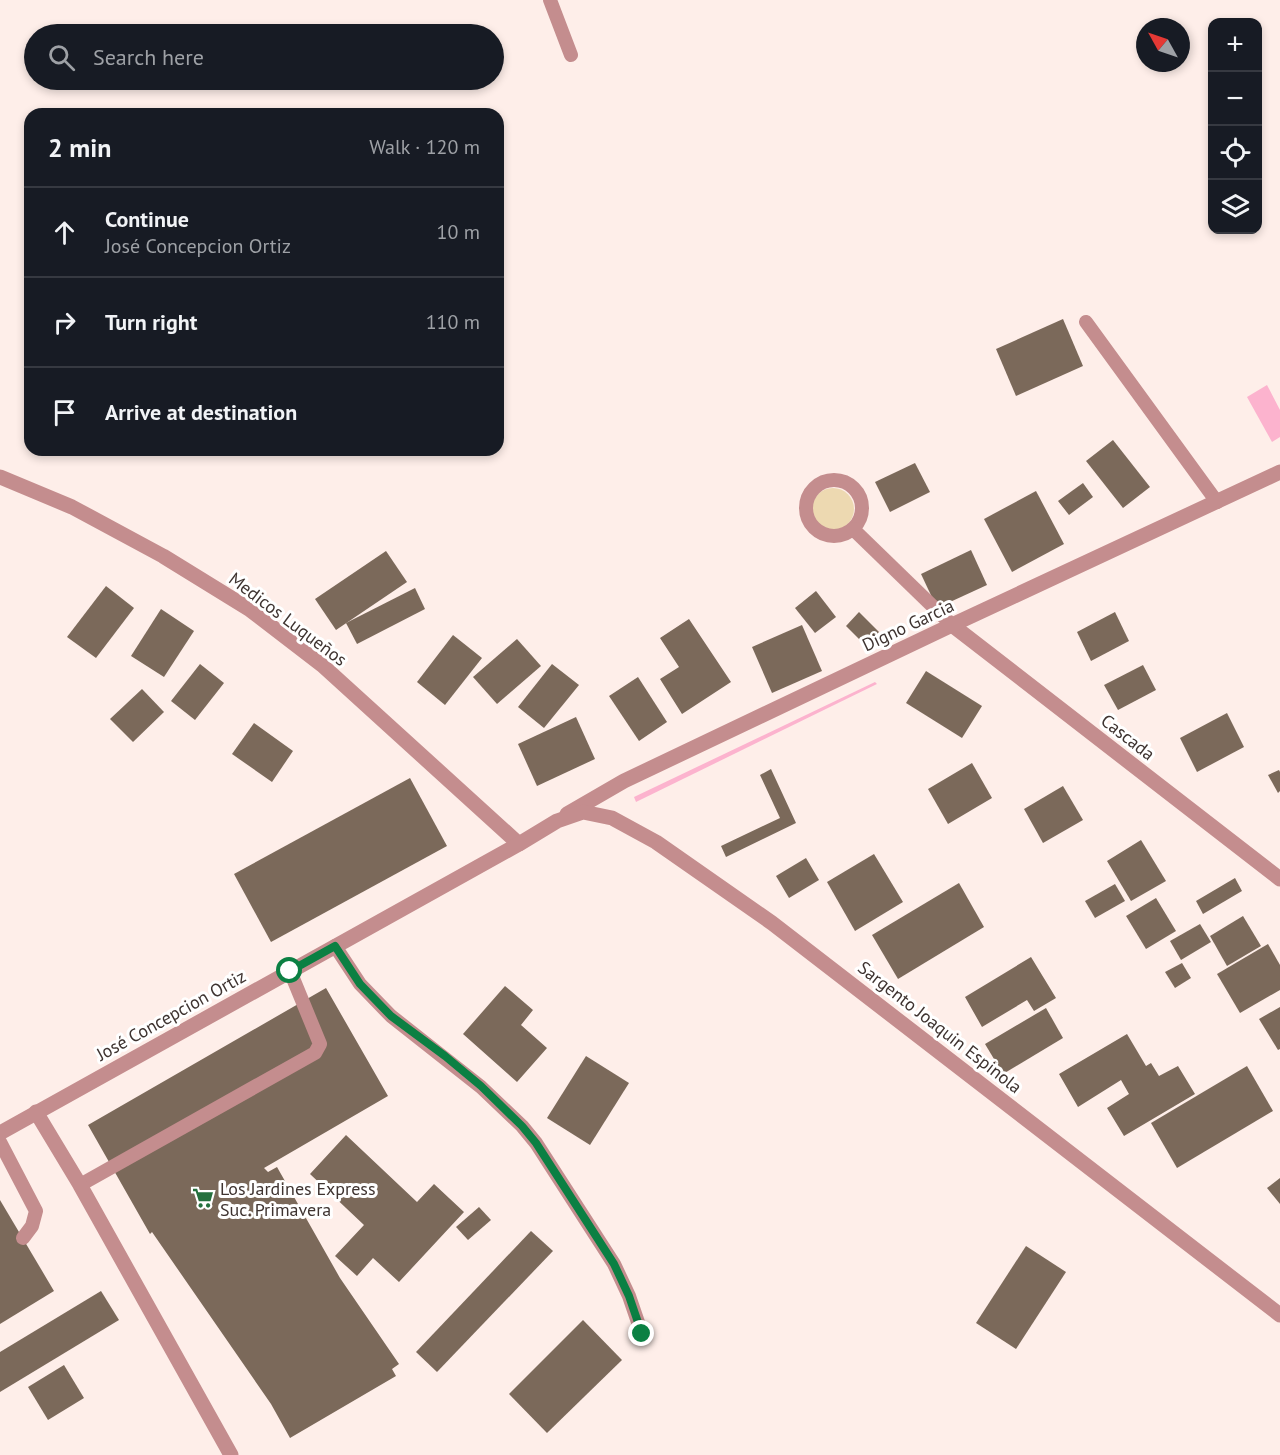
<!DOCTYPE html>
<html lang="en">
<head>
<meta charset="utf-8">
<style>
  body { margin:0; font-family:"PT Sans",sans-serif; background:#20242c; color:#f1f3f6 }
  .controls { position:absolute; right:18px; top:18px; display:grid; overflow:hidden; border-radius:12px; box-shadow:0 3px 9px #0003 }
  .controls button { width:54px; height:54px; display:grid; place-items:center; padding:0; border:0; border-bottom:2px solid #363941; background:#171b24; color:#f1f3f6; font:30px sans-serif }
  .compass { position:absolute; left:1136px; top:18px; width:54px; height:54px; border-radius:50%; background:#171b24; box-shadow:0 3px 9px #0003; rotate:310deg }
  .stop { position:absolute; width:18px; height:18px; margin:-14px; border:4px solid #0b8043; border-radius:50%; background:#fff }
  .stop.end { background:#0b8043; border-color:#fff; box-shadow:0 2px 6px #0008 }
  .list { margin:0; padding:0; list-style:none }
  h2 { display:flex; justify-content:space-between; align-items:center; height:78px; margin:0; padding:0 24px; font-size:26px }
  h2 small { font-size:20px; font-weight:400; color:#9ea1a6 }
  .list li { display:grid; grid-template-columns:39px 1fr auto; gap:18px; align-items:center; box-sizing:border-box; height:90px; padding:0 24px; border-top:2px solid #363941 }
  .list b { display:block; font-size:22px; white-space:nowrap }
  .list p { margin:0; font-size:20px; white-space:nowrap; color:#9ea1a6 }
  .list em { font-size:20px; font-style:normal; color:#9ea1a6 }
  .icon { flex:none; width:33px; height:33px; fill:none; stroke:currentColor; stroke-width:2; stroke-linecap:round; stroke-linejoin:round }
  .map { position:relative; flex:none; width:1280px; height:1455px; overflow:hidden }
  .search { position:absolute; background:#171b24; box-shadow:0 3px 9px #0003; left:24px; top:24px; width:480px; height:66px; display:flex; align-items:center; gap:15px; box-sizing:border-box; padding:0 21px; border-radius:33px; color:#9ea1a6; font-size:22px }
  .panel { position:absolute; background:#171b24; box-shadow:0 3px 9px #0003; left:24px; top:108px; width:480px; height:348px; border-radius:18px }
  .map>svg:first-child { display:block }
  .green { fill:#edd9b1 }
  .water { fill:#fcb3ce }
  .building { fill:#7b695a }
  .lines { fill:none; stroke-linecap:round; stroke-linejoin:round }
  .service { stroke:#c48d8e; stroke-width:14 }
  .minor { stroke:#c48d8e; stroke-width:15 }
  .tertiary { stroke:#c48d8e; stroke-width:15 }
  .route { stroke:#0b8043; stroke-width:8 }
  .labels { text-anchor:middle; dominant-baseline:central; stroke-width:6; stroke-linejoin:round; paint-order:stroke }
  .street-label { font-size:18px; fill:#3e3330; stroke:#fff }
  .poi-label { font-size:18px; fill:#3e3330; stroke:#fff; text-anchor:start }
</style>
</head>
<body>
<div class="map">
<svg width="1280" height="1455" viewBox="0 0 1280 1455">
  <rect width="100%" height="100%" fill="#feeee9"/>
  <circle class="green" cx="833" cy="509" r="21"/>
  <g class="water">
    <path d="M1267,385L1280,410V437L1272,442L1247,397Z"/>
    <path d="M875,682L877,684L636,802L634,797Z"/>
  </g>
  <g class="building">
    <path d="M1063,319L1083,366L1016,396L996,349Z"/>
    <path d="M1113,440L1150,487L1123,508L1086,461Z"/>
    <path d="M915,463L930,492L890,512L875,482Z"/>
    <path d="M1083,483L1093,497L1069,515L1058,501Z"/>
    <path d="M1036,491L1064,544L1012,572L984,519Z"/>
    <path d="M971,550L987,585L937,608L921,574Z"/>
    <path d="M386,551L407,582L336,630L315,599Z"/>
    <path d="M106,586L134,608L96,658L67,637Z"/>
    <path d="M415,588L425,609L357,644L346,623Z"/>
    <path d="M816,591L836,617L815,633L795,608Z"/>
    <path d="M161,609L194,631L164,677L131,656Z"/>
    <path d="M859,612L879,632L866,646L846,626Z"/>
    <path d="M1115,612L1129,641L1091,661L1077,632Z"/>
    <path d="M689,619L731,682L682,714L660,679L679,667L660,638Z"/>
    <path d="M802,625L822,671L772,693L752,647Z"/>
    <path d="M453,635L482,658L445,705L417,682Z"/>
    <path d="M517,639L541,666L497,704L473,677Z"/>
    <path d="M200,664L224,683L195,720L171,701Z"/>
    <path d="M552,664L579,685L544,728L518,707Z"/>
    <path d="M1143,665L1156,690L1118,710L1104,685Z"/>
    <path d="M926,671L982,706L962,738L906,703Z"/>
    <path d="M638,677L667,722L639,741L609,696Z"/>
    <path d="M142,689L164,712L133,742L110,719Z"/>
    <path d="M1227,713L1244,747L1197,772L1180,738Z"/>
    <path d="M576,717L595,759L537,786L518,744Z"/>
    <path d="M254,723L293,751L272,782L232,754Z"/>
    <path d="M972,763L992,798L948,824L928,789Z"/>
    <path d="M771,769L796,823L726,857L721,846L780,818L760,775Z"/>
    <path d="M1279,770L1280,772V791L1278,793L1268,775Z"/>
    <path d="M410,778L447,846L271,942L234,874Z"/>
    <path d="M1063,786L1083,820L1043,843L1024,809Z"/>
    <path d="M1141,840L1166,881L1131,901L1107,861Z"/>
    <path d="M874,854L903,902L855,931L827,882Z"/>
    <path d="M806,858L819,880L789,898L776,876Z"/>
    <path d="M1235,878L1242,891L1203,914L1196,901Z"/>
    <path d="M959,883L984,927L898,979L872,935Z"/>
    <path d="M1115,884L1125,901L1095,918L1085,901Z"/>
    <path d="M1156,898L1176,931L1146,949L1126,916Z"/>
    <path d="M1243,916L1261,946L1227,966L1210,936Z"/>
    <path d="M1200,924L1211,942L1181,960L1170,941Z"/>
    <path d="M1268,944L1280,965V990L1240,1013L1217,974Z"/>
    <path d="M1031,957L1056,998L1034,1011L1027,1000L982,1027L965,997Z"/>
    <path d="M1182,963L1191,978L1175,988L1165,972Z"/>
    <path d="M505,986L533,1010L521,1025L547,1048L517,1082L463,1034Z"/>
    <path d="M326,988L388,1096L264,1168L268,1172L277,1167L340,1278L399,1364L392,1369L396,1376L290,1438L271,1404L152,1232L150,1234L88,1125Z"/>
    <path d="M1280,1007V1049L1278,1050L1259,1019Z"/>
    <path d="M1046,1008L1063,1038L1003,1074L985,1044Z"/>
    <path d="M1127,1034L1146,1066L1151,1063L1159,1076L1178,1066L1195,1094L1124,1136L1107,1108L1129,1094L1121,1080L1078,1107L1059,1074Z"/>
    <path d="M586,1056L629,1083L590,1145L547,1118Z"/>
    <path d="M1247,1066L1273,1111L1177,1168L1151,1123Z"/>
    <path d="M346,1135L417,1202L434,1184L464,1212L399,1282L373,1258L357,1276L335,1256L364,1225L310,1174Z"/>
    <path d="M1280,1178V1204L1267,1188Z"/>
    <path d="M0,1200L54,1291L0,1324Z"/>
    <path d="M479,1207L491,1220L468,1240L456,1227Z"/>
    <path d="M531,1231L553,1251L437,1372L416,1352Z"/>
    <path d="M1026,1246L1066,1272L1016,1349L976,1323Z"/>
    <path d="M101,1291L119,1320L0,1392V1352Z"/>
    <path d="M583,1320L622,1360L547,1433L509,1394Z"/>
    <path d="M64,1365L84,1398L48,1420L28,1387Z"/>
  </g>
  <g class="lines">
    <g class="service">
      <path d="M550,0L571,55"/>
      <path d="M1086,322L1217,502"/>
      <circle cx="834" cy="508" r="28"/>
      <path d="M853,529L952,625"/>
      <path d="M335,946L360,984L391,1016L481,1087L522,1126L536,1143L614,1264L629,1296L642,1334"/>
      <path d="M0,1142L36,1211L32,1226L23,1238"/>
      <path d="M80,1185L315,1053L320,1044L290,971"/>
    </g>
    <g class="minor">
      <path d="M952,625L1280,879"/>
      <path d="M567,814L624,781L952,625L1280,472"/>
      <path d="M36,1112L80,1185L231,1455"/>
    </g>
    <g class="tertiary">
      <path d="M0,477L72,507L163,556L249,609L322,665L519,844"/>
      <path d="M0,1133L519,844L557,821L583,812L612,818L656,842L772,923L1280,1315"/>
    </g>
  </g>
  <g class="lines">
    <path class="route" d="M290,971L335,946L360,984L391,1016L445,1056L481,1086L522,1126L536,1143L614,1264L629,1296L642,1334"/>
  </g>
  <defs>
    <symbol id="supermarket-bare" viewBox="-9 -9 18 18"><path d="M-6-5.5h2.5l.6 2H6L4.5 2H-2.5L-4.4-4H-6ZM-1.5 3.2a1.3 1.3 0 1 0 .1 0ZM3 3.2a1.3 1.3 0 1 0 .1 0Z" fill="#25703e" stroke="#fff" stroke-width="2.5" paint-order="stroke"/></symbol>
  </defs>
  <g fill-rule="evenodd">
    <use href="#supermarket-bare" x="188" y="1183" width="30" height="30"/>
  </g>
  <g class="labels">
    <g class="street-label">
      <text transform="translate(288 619) rotate(37)">Medicos Luqueños</text>
      <text transform="translate(908 625) rotate(-25)">Digno Garcia</text>
      <text transform="translate(1128 737) rotate(38)">Cascada</text>
      <text transform="translate(171 1015) rotate(-29)">José Concepcion Ortiz</text>
      <text transform="translate(940 1027) rotate(38)">Sargento Joaquin Espinola</text>
    </g>
    <g class="poi-label">
      <text x="220" y="1188">Los Jardines Express<tspan x="220" dy="21">Suc. Primavera</tspan></text>
    </g>
  </g>
</svg>
<div class="controls">
<button>+</button>
<button>−</button>
<button><svg class="icon" aria-label="locate" viewBox="0 0 24 24"><circle cx="12" cy="12" r="6"/><path d="M12 2v4M12 18v4M2 12h4M18 12h4"/></svg></button>
<button><svg class="icon" aria-label="layers" viewBox="0 0 24 24"><path d="M12 4l9 5-9 5-9-5zM3 14l9 5 9-5"/></svg></button>
</div>
<svg class="compass" viewBox="-18 -18 36 36"><path d="M0-13l5 13h-10z" fill="#e53935"/><path d="M0 13l5-13h-10z" fill="#9ea1a6"/></svg>
<div class="stop" style="left:290px;top:971px"></div>
<div class="stop end" style="left:642px;top:1334px"></div>
<div class="search"><svg class="icon" aria-label="search" viewBox="0 0 24 24"><circle cx="10" cy="10" r="6"/><path d="M15 15l6 6"/></svg>Search here</div>
<section class="panel">
<h2>2 min<small>Walk · 120 m</small></h2>
<ul class="list">
<li><svg class="icon" aria-label="ahead" viewBox="0 0 24 24"><path d="M12 20V5M6 11l6-6 6 6"/></svg><div><b>Continue</b><p>José Concepcion Ortiz</p></div><em>10 m</em></li>
<li><svg class="icon" aria-label="right" viewBox="0 0 24 24"><path d="M7 20v-9h11M14 6l5 5-5 5"/></svg><div><b>Turn right</b></div><em>110 m</em></li>
<li><svg class="icon" aria-label="arrive" viewBox="0 0 24 24"><path d="M6 21V4h12l-3 4 3 4H6"/></svg><div><b>Arrive at destination</b></div></li>
</ul>
</section>
</div>
</body>
</html>
